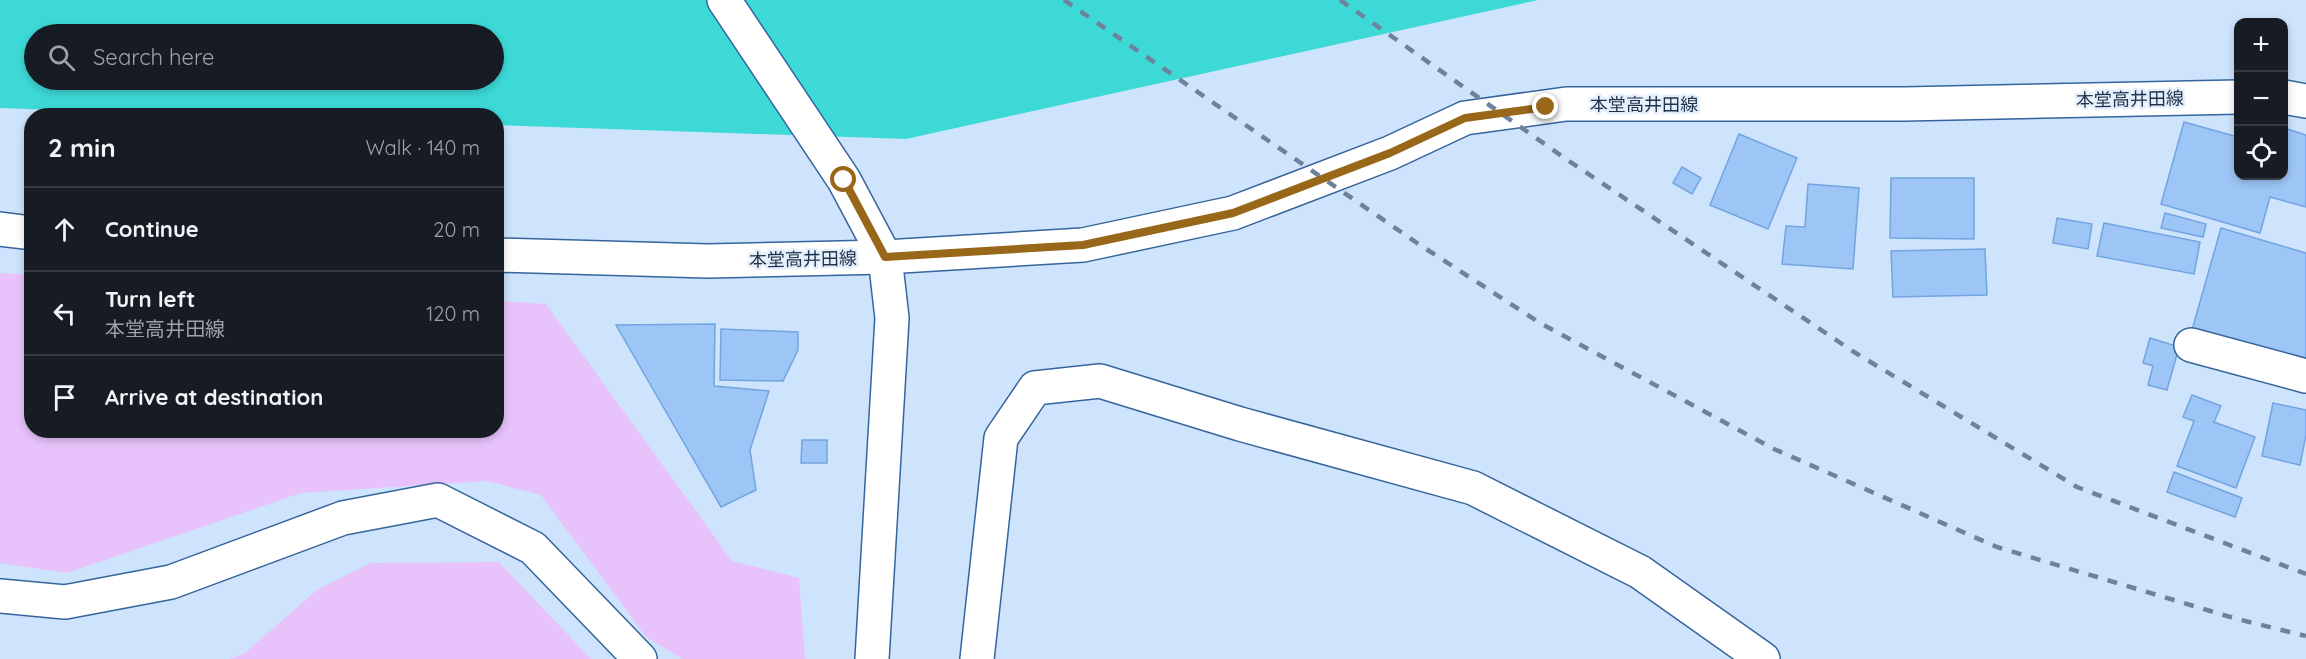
<!DOCTYPE html>
<html lang="en">
<head>
<meta charset="utf-8">
<style>
  body { margin:0; font-family:Quicksand,"Noto Sans JP",sans-serif; background:#242831; color:#f1f3f6 }
  .controls { position:absolute; right:18px; top:18px; display:grid; overflow:hidden; border-radius:12px; box-shadow:0 3px 9px #0003 }
  .controls button { width:54px; height:54px; display:grid; place-items:center; padding:0; border:0; border-bottom:2px solid #363941; background:#171b24; color:#f1f3f6; font:30px sans-serif }
  .stop { position:absolute; width:18px; height:18px; margin:-14px; border:4px solid #986719; border-radius:50%; background:#fff }
  .stop.end { background:#986719; border-color:#fff; box-shadow:0 2px 6px #0008 }
  .list { margin:0; padding:0; list-style:none }
  h2 { display:flex; justify-content:space-between; align-items:center; height:78px; margin:0; padding:0 24px; font-size:26px }
  h2 small { font-size:20px; font-weight:400; color:#9ea1a6 }
  .list li { display:grid; grid-template-columns:39px 1fr auto; gap:18px; align-items:center; box-sizing:border-box; height:84px; padding:0 24px; border-top:2px solid #363941 }
  .list b { display:block; font-size:22px; white-space:nowrap }
  .list p { margin:0; font-size:20px; white-space:nowrap; color:#9ea1a6 }
  .list em { font-size:20px; font-style:normal; color:#9ea1a6 }
  .icon { flex:none; width:33px; height:33px; fill:none; stroke:currentColor; stroke-width:2; stroke-linecap:round; stroke-linejoin:round }
  .map { position:relative; flex:none; width:2306px; height:659px; overflow:hidden }
  .search { position:absolute; background:#171b24; box-shadow:0 3px 9px #0003; left:24px; top:24px; width:480px; height:66px; display:flex; align-items:center; gap:15px; box-sizing:border-box; padding:0 21px; border-radius:33px; color:#9ea1a6; font-size:22px }
  .panel { position:absolute; background:#171b24; box-shadow:0 3px 9px #0003; left:24px; top:108px; width:480px; height:330px; border-radius:24px }
  .map>svg:first-child { display:block }
  .green { fill:#e8c3fb }
  .water { fill:#3dd9d7; fill-rule:evenodd }
  .building { fill:#9dc6f7; stroke:#72a4e0; stroke-width:1.5 }
  .lines { fill:none; stroke-linecap:round; stroke-linejoin:round }
  .minor-casing { stroke:#35659c; stroke-width:36 }
  .major-casing { stroke:#35659c; stroke-width:36 }
  .minor { stroke:#fff; stroke-width:33 }
  .major { stroke:#fff; stroke-width:33 }
  .rail { stroke:#6e839b; stroke-width:4.5; stroke-dasharray:10 10; stroke-linecap:butt }
  .route { stroke:#986719; stroke-width:8 }
  .labels { text-anchor:middle; dominant-baseline:central; stroke-width:5; stroke-linejoin:round; paint-order:stroke }
  .street-label { font-size:18px; fill:#1d324a; stroke:#e5effc }
</style>
</head>
<body>
<div class="map">
<svg width="2306" height="659" viewBox="0 0 2306 659">
  <rect width="100%" height="100%" fill="#cee3fc"/>
  <g class="green">
    <path d="M0,273L31,275L32,430H496L497,301L546,304L732,561L799,578L805,659H683L646,637L541,495L487,481L301,493L67,573L0,563Z"/>
    <path d="M499,562L591,659H230L245,653L318,589L371,563Z"/>
  </g>
  <path class="water" d="M0,0H1538L906,139L497,125L496,116H222L0,108ZM34,34H494V80H34Z"/>
  <g class="building">
    <path d="M2184,122L2238,137V176H2284V128L2306,135V207L2270,197L2260,233L2161,204Z"/>
    <path d="M1739,134L1797,158L1768,229L1710,205Z"/>
    <path d="M1682,167L1701,178L1692,194L1673,183Z"/>
    <path d="M1891,178H1974V239L1890,238Z"/>
    <path d="M1808,184L1859,188L1853,269L1782,264L1786,226L1805,227Z"/>
    <path d="M2165,213L2206,224L2203,237L2161,228Z"/>
    <path d="M2057,218L2092,224L2088,249L2053,243Z"/>
    <path d="M2104,223L2200,242L2194,274L2097,256Z"/>
    <path d="M2221,228L2306,253V364L2192,330Z"/>
    <path d="M1985,249L1987,295L1893,297L1891,251Z"/>
    <path d="M715,324L714,386L769,391L750,450L756,490L721,507L616,325Z"/>
    <path d="M721,329L798,332V350L783,381L720,380Z"/>
    <path d="M2150,338L2179,347L2167,390L2148,385L2153,366L2143,363Z"/>
    <path d="M2192,395L2221,406L2214,422L2255,437L2236,488L2177,466L2194,421L2183,417Z"/>
    <path d="M2273,403L2306,410V435L2300,465L2262,456Z"/>
    <path d="M802,440H827V463H801Z"/>
    <path d="M2174,472L2242,498L2235,517L2167,492Z"/>
  </g>
  <g class="lines">
    <defs>
      <g id="minor">
        <path d="M724,0L844,180L885,257L892,318L872,659"/>
        <path d="M2191,345L2306,376"/>
        <path d="M0,596L65,602L171,582L343,518L438,500L533,548L640,659"/>
        <path d="M977,659L1001,438L1035,388L1100,381L1240,424L1473,488L1640,572L1763,659"/>
      </g>
      <g id="major">
        <path d="M2284,97L2306,101"/>
        <path d="M0,229L32,233"/>
        <path d="M496,255L708,261L885,257L1083,245L1233,213L1390,153L1465,118L1566,104H1904L2238,97"/>
      </g>
    </defs>
    <use href="#minor" class="minor-casing"/>
    <use href="#major" class="major-casing"/>
    <use href="#minor" class="minor"/>
    <use href="#major" class="major"/>
    <g class="rail">
      <path d="M1064,0L1417,243L1540,323L1774,449L1997,547L2237,619L2306,636"/>
      <path d="M1340,0L1566,159L1854,352L2077,487L2306,574"/>
    </g>
  </g>
  <g class="lines">
    <path class="route" d="M844,180L885,257L1083,245L1233,213L1390,153L1465,118L1546,107"/>
  </g>
  <g class="labels">
    <g class="street-label">
      <text transform="translate(2130 99) rotate(-1)">本堂高井田線</text>
      <text x="1644" y="104">本堂高井田線</text>
      <text transform="translate(803 259) rotate(-1)">本堂高井田線</text>
    </g>
  </g>
</svg>
<div class="controls">
<button>+</button>
<button>−</button>
<button><svg class="icon" aria-label="locate" viewBox="0 0 24 24"><circle cx="12" cy="12" r="6"/><path d="M12 2v4M12 18v4M2 12h4M18 12h4"/></svg></button>
</div>
<div class="stop" style="left:844px;top:180px"></div>
<div class="stop end" style="left:1546px;top:107px"></div>
<div class="search"><svg class="icon" aria-label="search" viewBox="0 0 24 24"><circle cx="10" cy="10" r="6"/><path d="M15 15l6 6"/></svg>Search here</div>
<section class="panel">
<h2>2 min<small>Walk · 140 m</small></h2>
<ul class="list">
<li><svg class="icon" aria-label="ahead" viewBox="0 0 24 24"><path d="M12 20V5M6 11l6-6 6 6"/></svg><div><b>Continue</b></div><em>20 m</em></li>
<li><svg class="icon" aria-label="left" viewBox="0 0 24 24"><path d="M17 20v-9H6M10 6l-5 5 5 5"/></svg><div><b>Turn left</b><p>本堂高井田線</p></div><em>120 m</em></li>
<li><svg class="icon" aria-label="arrive" viewBox="0 0 24 24"><path d="M6 21V4h12l-3 4 3 4H6"/></svg><div><b>Arrive at destination</b></div></li>
</ul>
</section>
</div>
</body>
</html>
